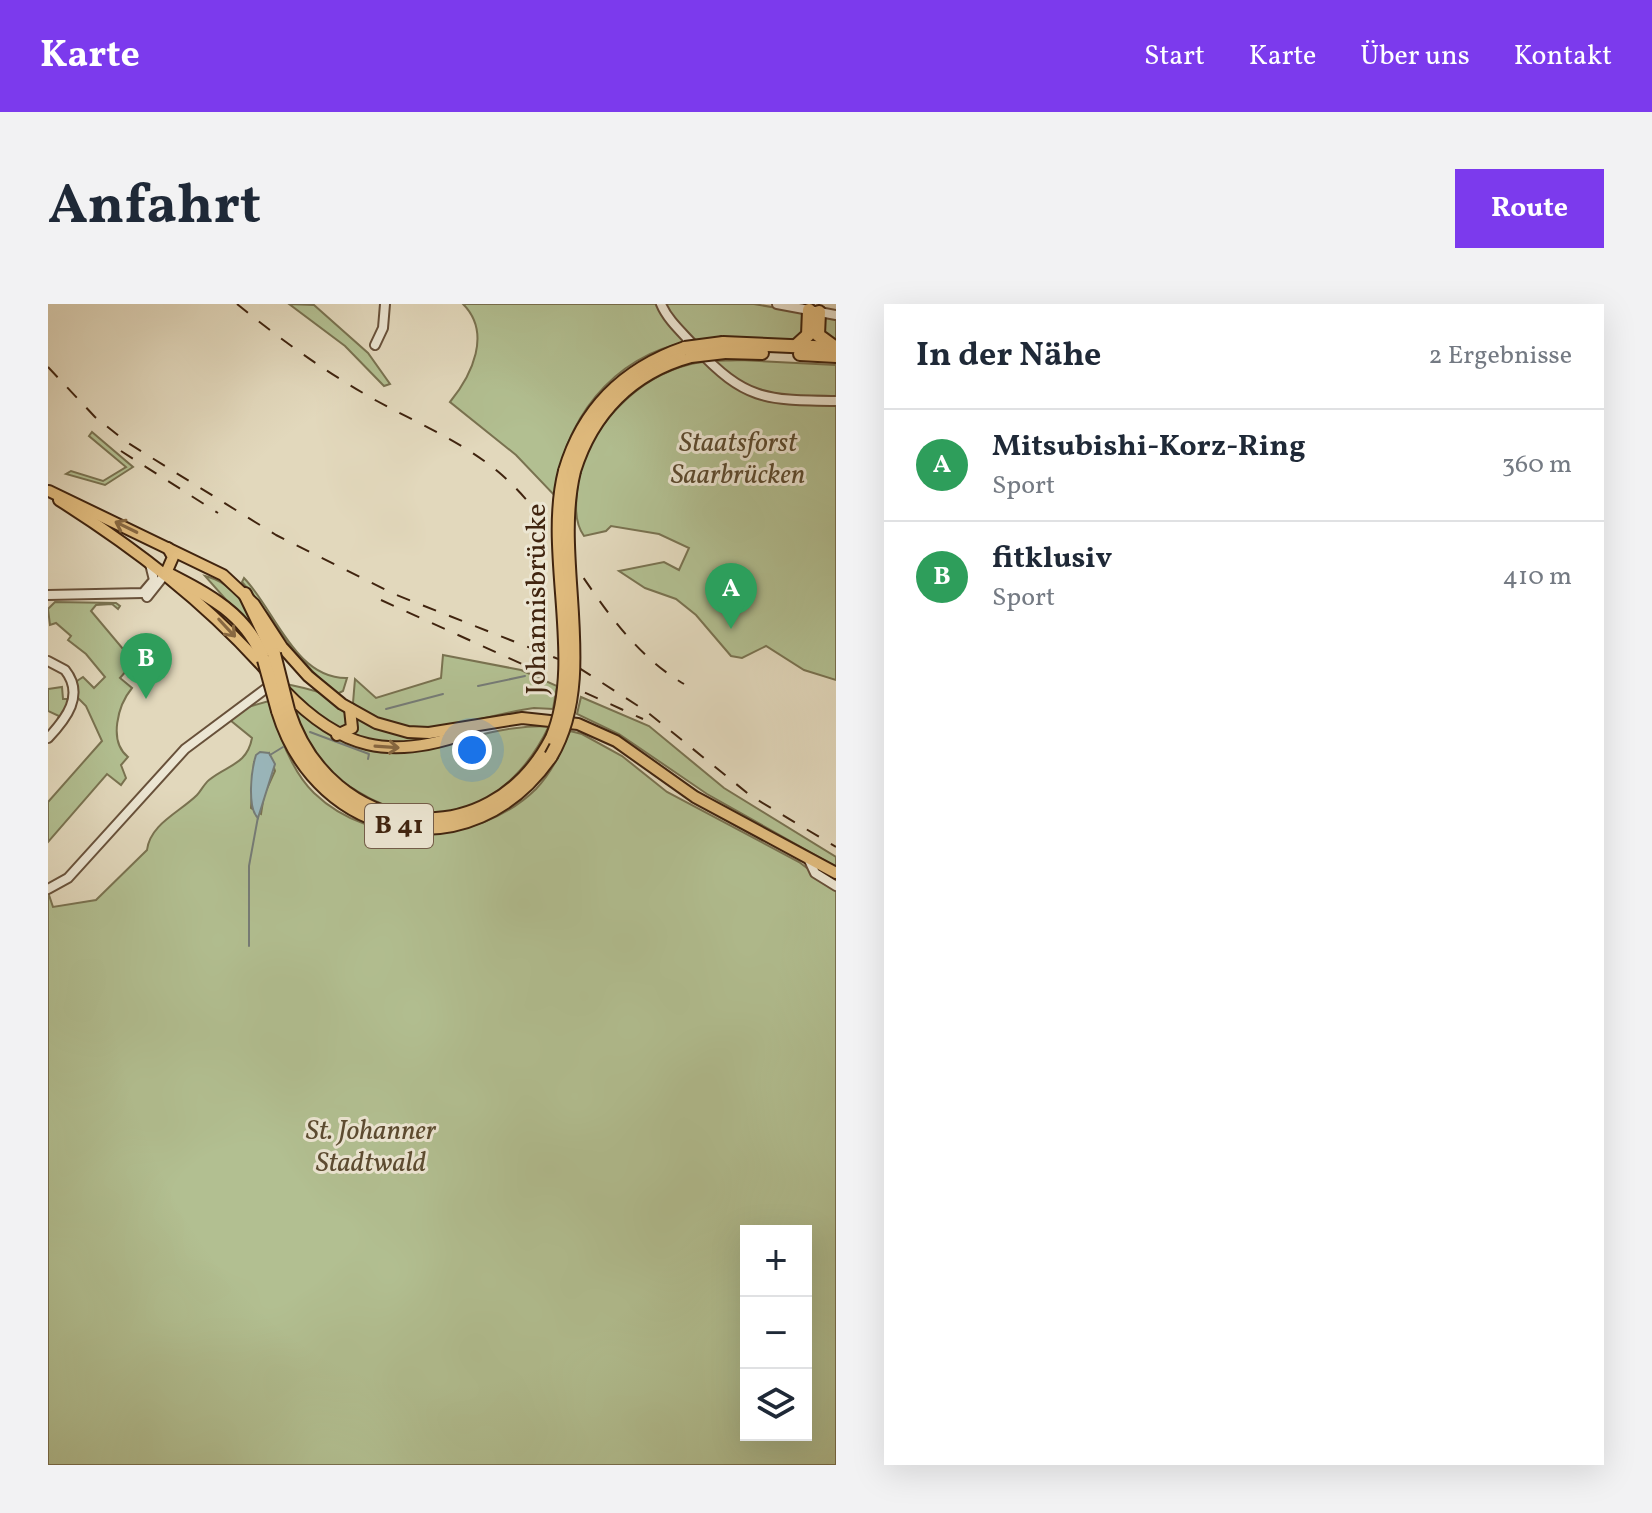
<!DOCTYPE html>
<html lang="de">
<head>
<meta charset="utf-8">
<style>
  body { margin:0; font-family:Vollkorn,serif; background:#f2f2f3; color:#1f2937 }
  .controls { position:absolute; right:24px; bottom:24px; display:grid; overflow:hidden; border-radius:0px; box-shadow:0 8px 32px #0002 }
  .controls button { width:72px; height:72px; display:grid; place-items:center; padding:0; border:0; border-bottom:2px solid #e0e1e3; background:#fff; color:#1f2937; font:40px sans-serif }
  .you { position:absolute; left:424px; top:446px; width:28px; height:28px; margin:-20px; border:6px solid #fff; border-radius:50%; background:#1a73e8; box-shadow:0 0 0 12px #1a73e833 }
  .badge { display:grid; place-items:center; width:52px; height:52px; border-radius:50%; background:#7c3aed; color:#fff; font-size:26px; font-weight:700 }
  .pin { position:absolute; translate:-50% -66px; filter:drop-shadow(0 2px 4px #0008) }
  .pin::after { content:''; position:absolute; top:42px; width:28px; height:24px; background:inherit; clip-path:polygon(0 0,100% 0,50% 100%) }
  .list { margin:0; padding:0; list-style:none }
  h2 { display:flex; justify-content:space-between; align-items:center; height:104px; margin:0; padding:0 32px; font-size:34px }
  h2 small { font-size:26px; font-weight:400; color:#747a83 }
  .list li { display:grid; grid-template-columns:52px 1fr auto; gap:24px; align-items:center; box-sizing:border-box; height:112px; padding:0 32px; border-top:2px solid #e0e1e3 }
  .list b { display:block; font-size:30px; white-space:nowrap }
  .list p { margin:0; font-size:26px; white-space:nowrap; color:#747a83 }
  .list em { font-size:26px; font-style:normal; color:#747a83 }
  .icon { flex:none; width:44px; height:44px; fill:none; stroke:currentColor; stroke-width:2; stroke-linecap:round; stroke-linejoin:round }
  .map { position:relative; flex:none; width:788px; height:1161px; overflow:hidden; border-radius:0px }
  header { display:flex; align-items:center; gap:48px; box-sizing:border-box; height:112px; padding:0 40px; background:#7c3aed; color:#fff }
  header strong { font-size:38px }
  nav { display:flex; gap:44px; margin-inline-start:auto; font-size:28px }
  .intro { display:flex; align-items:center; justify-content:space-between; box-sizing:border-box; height:192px; padding:0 48px }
  h1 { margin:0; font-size:56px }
  .button { padding:20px 36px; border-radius:0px; background:#7c3aed; color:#fff; font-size:28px; font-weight:700 }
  main { display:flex; gap:48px; padding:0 48px }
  aside { flex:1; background:#fff; border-radius:0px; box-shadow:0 8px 32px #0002 }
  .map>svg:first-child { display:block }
  .green { fill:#b2bf91; stroke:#797250; stroke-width:2; fill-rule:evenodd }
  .water { fill:#9ab7bc; stroke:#767c77; stroke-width:2 }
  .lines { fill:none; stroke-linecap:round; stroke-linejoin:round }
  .stream { stroke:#767c77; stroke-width:2 }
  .minor-casing { stroke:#68513a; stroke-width:12 }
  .major-casing { stroke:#40240f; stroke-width:14 }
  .highway-casing { stroke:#40240f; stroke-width:16 }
  .minor { stroke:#ece6d3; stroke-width:8 }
  .major { stroke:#e1bc7e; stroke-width:10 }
  .highway { stroke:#e1bc7e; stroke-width:12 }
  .rail { stroke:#40240f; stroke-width:2; stroke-dasharray:14 14; stroke-linecap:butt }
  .highway-bridge-casing { stroke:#40240f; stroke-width:16; stroke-linecap:butt }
  .highway-bridge { stroke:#e1bc7e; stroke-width:12 }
  .oneway { stroke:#886841 }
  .labels { text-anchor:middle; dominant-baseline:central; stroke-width:6; stroke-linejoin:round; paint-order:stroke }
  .shield { fill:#ece6d3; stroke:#745e4a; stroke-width:2 }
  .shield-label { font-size:26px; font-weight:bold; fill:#40240f }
  .park-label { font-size:28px; font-style:italic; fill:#5c4b30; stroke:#ece6d3 }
  .street-label { font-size:28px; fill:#40240f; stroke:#ece6d3 }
</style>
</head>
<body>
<header>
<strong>Karte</strong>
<nav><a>Start</a><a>Karte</a><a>Über uns</a><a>Kontakt</a></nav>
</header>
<div class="intro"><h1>Anfahrt</h1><a class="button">Route</a></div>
<main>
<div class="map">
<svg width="788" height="1161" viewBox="0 0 788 1161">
  <rect width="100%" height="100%" fill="#e2d8bc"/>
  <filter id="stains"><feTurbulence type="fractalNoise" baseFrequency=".0025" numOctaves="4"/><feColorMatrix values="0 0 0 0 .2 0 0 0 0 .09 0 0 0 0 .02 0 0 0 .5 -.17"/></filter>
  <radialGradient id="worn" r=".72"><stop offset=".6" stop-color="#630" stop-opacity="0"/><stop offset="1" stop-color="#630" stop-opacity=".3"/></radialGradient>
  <g class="green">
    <path d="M241,0L266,1L320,49L342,80L336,82L297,42Z"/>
    <path d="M415,0H706L788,14V38C740,36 688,31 641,38C565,50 512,120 508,193L468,151L402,98C424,71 444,29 415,0Z"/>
    <path d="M692,56L788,61V376L756,366L718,342L694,354L683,352L648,311L628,295L597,284L571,267L616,258L631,266L641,244L611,230L563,222L558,227L536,232C525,217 528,196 530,179C539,124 589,73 643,60C658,56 676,57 692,56Z"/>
    <path d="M44,128L85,163L57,181L18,170L23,167L55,177L78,163L41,132Z"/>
    <path d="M157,272C191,280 205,314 219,342Z"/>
    <path d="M196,274C227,306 247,375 299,374L295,387L289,390C245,354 230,319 194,278Z"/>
    <path d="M7,298L68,299L72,302L70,305L64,300L48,301L43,307L86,358L72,374L84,384C70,401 60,437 80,453L73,461L78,474L73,481L59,470L0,538V498L54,437L38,402L30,394L29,377L35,373L46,384L57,373L38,350L20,336L23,332L8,319L2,321L0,305Z"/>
    <path d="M395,351L473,366L509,382L505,405L486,404C431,411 351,448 305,399L307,375L328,394L393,374Z"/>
    <path d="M234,379C259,385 294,388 302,417L296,426L279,420Z"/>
    <path d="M14,383L15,395H23L8,420L11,412L0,407V385Z"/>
    <path d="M533,393L601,422L676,484L788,553V563L659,490L571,430L529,410Z"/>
    <path d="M221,397C229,426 243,467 266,489C325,546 431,541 488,485C504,468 513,448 522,427L534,430L574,452L619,488L751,558L788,586V1161H0V588L5,603L48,596L99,546C102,520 132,508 149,491C153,487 156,480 161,476C179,461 199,461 204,434L182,416L200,403ZM221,449L227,467L216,491L213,510L203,504L206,458ZM698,927H758V1131H698Z"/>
    <path d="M243,401C347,495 391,421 501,422C463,502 387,536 309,487C294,478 276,468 266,453C256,437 251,418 243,401Z"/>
    <path d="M309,412L337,426L404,429C363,442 342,441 300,431L308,421Z"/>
  </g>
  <path class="water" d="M212,448L221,449L227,460L210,514C199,504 203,467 208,451Z"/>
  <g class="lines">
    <g class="stream">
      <path d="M430,382L477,372"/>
      <path d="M338,405L395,390"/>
      <path d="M262,428L321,450L320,455"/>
      <path d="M222,451L235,443"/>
      <path d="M201,642V562L210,513"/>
    </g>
    <defs>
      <g id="minor">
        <path d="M613,0C620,17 636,30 648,44C698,97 718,96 788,97"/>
        <path d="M729,0L788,11"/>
        <path d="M327,41L335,24L337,0"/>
        <path d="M0,291L95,289L106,276L102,260"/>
        <path d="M99,293L118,269"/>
        <path d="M0,357L17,366C37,391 18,415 0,434"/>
        <path d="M760,554L767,569L788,582"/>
        <path d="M0,585L20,574L137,445L224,380"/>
      </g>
      <g id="major">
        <path d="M1,187L175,271L206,300L234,343L260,372L294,400L328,419L360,428L381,429L474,414L530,420L568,437L647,493L788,569"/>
        <path d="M11,196C88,245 156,297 217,365"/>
        <path d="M118,269L125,253L120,244"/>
        <path d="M236,386C292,445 342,457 419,429"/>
        <path d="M289,431L304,424L302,405"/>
      </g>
      <g id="highway">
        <path d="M771,8L770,31L785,42"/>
        <path d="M675,39L788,44"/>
        <path d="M748,42L760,31L761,6"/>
        <path d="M677,48L714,49"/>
        <path d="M752,50L788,52"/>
        <path d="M517,167C535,106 576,65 637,44"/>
        <path d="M526,167C544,109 584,68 643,52"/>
        <path d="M118,269C159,290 199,310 216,356"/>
        <path d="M197,290L226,350"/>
        <path d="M240,406C282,536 441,556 504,434"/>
        <path d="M230,407C270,538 424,567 503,452"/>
      </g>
    </defs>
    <use href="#minor" class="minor-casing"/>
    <use href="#major" class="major-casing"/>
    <use href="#highway" class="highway-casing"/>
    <use href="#minor" class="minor"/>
    <use href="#major" class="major"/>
    <use href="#highway" class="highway"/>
    <g class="rail">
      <path d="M189,0C233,36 279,69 329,97C371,120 417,139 454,171C523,232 553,331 636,380"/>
      <path d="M0,63L47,113L80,139L228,231L346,290L528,362L598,407L703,492L788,543"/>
      <path d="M73,147L170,209"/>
      <path d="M333,296L595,415"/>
    </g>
    <defs>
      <g id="highway-bridge">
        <path d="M637,44L675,39"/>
        <path d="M643,52L677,48"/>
        <path d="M226,350L240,406"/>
        <path d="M216,356L230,407"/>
        <path d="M504,434C537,356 496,249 517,167"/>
        <path d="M503,452C551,370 504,257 526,167"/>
      </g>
    </defs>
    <use href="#highway-bridge" class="highway-bridge-casing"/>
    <use href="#highway-bridge" class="highway-bridge"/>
  </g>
  <defs><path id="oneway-shaft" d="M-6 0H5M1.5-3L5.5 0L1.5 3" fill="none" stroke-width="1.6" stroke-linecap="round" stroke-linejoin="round" transform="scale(2)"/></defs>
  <g class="oneway">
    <use href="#oneway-shaft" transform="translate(78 223) rotate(-154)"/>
    <use href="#oneway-shaft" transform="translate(179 324) rotate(47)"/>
    <use href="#oneway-shaft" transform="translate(339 443) rotate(4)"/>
  </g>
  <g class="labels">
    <rect class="shield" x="317" y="500" width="68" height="44" rx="6"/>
    <g class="shield-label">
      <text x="351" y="522">B 41</text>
    </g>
    <g class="park-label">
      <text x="690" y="139">Staatsforst<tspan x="690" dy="32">Saarbrücken</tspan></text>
      <text x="323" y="827">St. Johanner<tspan x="323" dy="32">Stadtwald</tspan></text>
    </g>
    <g class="street-label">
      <text transform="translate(489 295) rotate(-90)">Johannisbrücke</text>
    </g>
  </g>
  <rect width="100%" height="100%" filter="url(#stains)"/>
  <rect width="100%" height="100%" fill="url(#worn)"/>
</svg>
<div class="controls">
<button>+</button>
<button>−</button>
<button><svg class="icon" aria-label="layers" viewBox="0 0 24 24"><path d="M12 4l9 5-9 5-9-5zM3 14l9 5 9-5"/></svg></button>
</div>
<div class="you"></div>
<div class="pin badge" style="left:683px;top:325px;background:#2e9e5b">A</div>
<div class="pin badge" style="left:98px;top:395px;background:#2e9e5b">B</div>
</div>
<aside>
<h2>In der Nähe<small>2 Ergebnisse</small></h2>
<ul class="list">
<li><span class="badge" style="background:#2e9e5b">A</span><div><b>Mitsubishi-Korz-Ring</b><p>Sport</p></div><em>360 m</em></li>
<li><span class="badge" style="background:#2e9e5b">B</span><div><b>fitklusiv</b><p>Sport</p></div><em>410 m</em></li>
</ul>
</aside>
</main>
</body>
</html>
